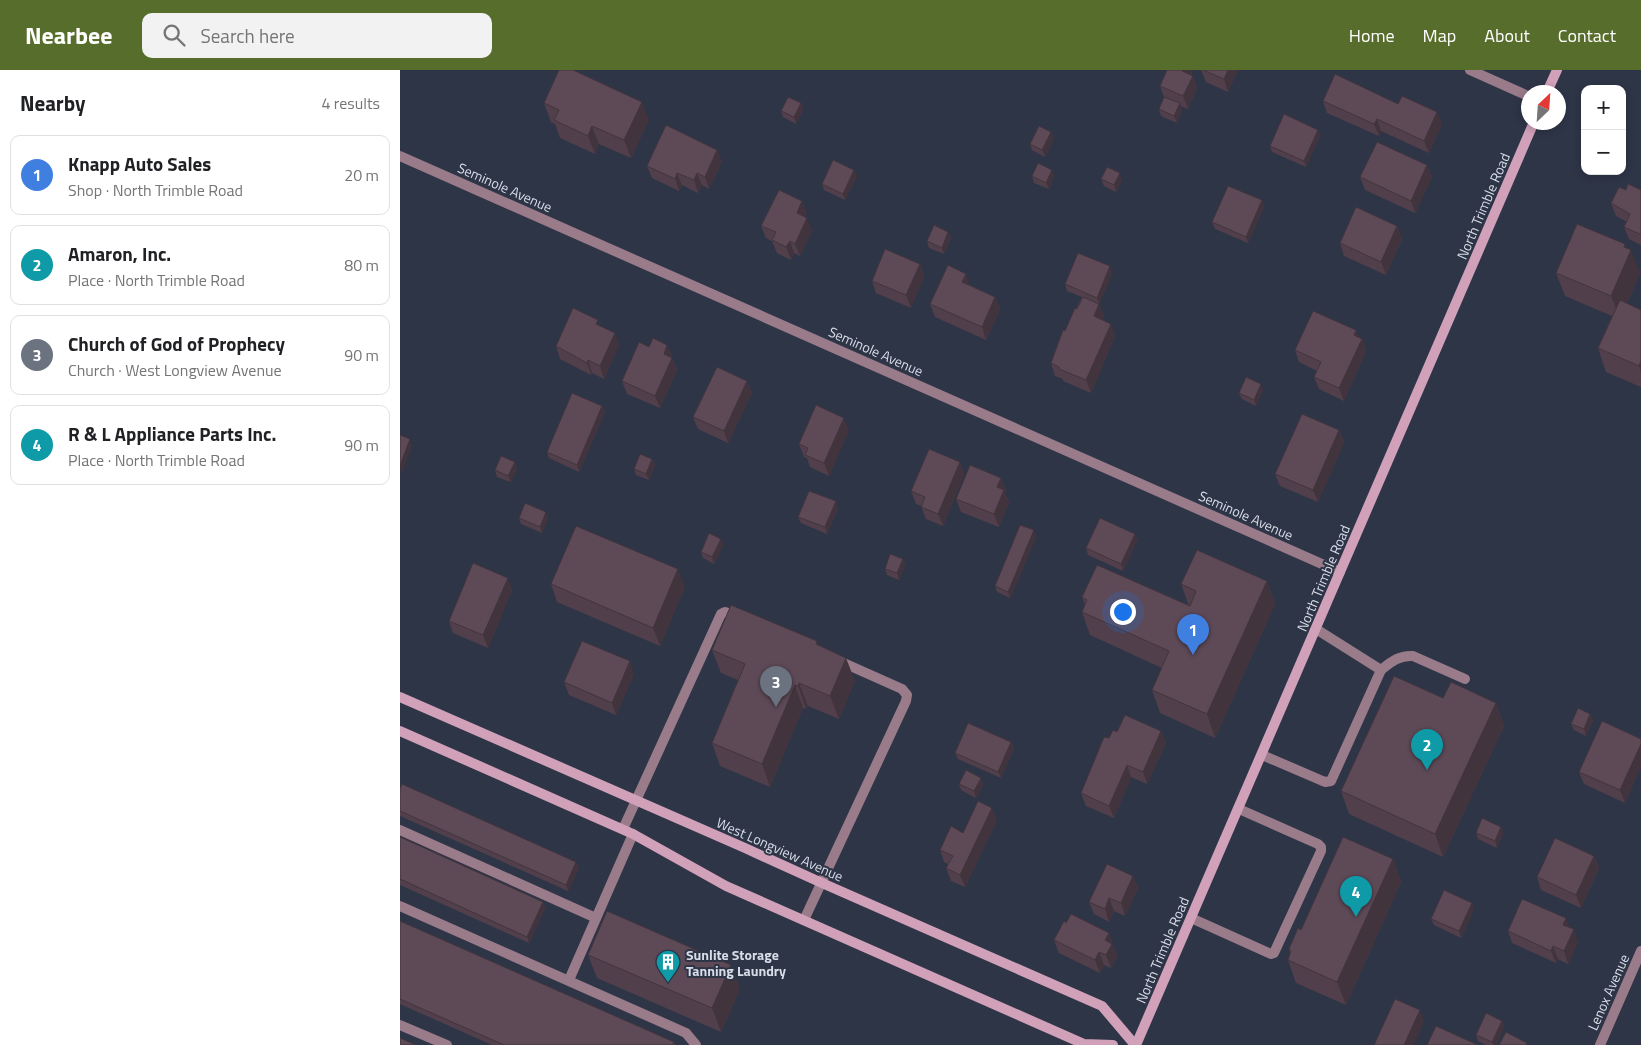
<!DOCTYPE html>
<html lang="en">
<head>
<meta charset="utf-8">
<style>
  body { margin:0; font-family:"Titillium Web",sans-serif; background:#f2f2f2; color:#202124 }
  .controls { position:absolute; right:15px; top:15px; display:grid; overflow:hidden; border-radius:10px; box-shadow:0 2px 8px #0003 }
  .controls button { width:45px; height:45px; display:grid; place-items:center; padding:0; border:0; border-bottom:1px solid #e0e0e0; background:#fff; color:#202124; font:25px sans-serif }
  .compass { position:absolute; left:1121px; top:15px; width:45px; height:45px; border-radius:50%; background:#fff; box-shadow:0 2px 8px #0003; rotate:25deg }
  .you { position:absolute; left:722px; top:541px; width:18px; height:18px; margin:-12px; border:4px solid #fff; border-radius:50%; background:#1a73e8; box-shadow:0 0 0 8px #1a73e833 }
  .badge { display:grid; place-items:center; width:32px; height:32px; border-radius:50%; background:#576d2b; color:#fff; font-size:16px; font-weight:700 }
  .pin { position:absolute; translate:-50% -41px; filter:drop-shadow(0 1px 2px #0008) }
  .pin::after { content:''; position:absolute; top:26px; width:18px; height:15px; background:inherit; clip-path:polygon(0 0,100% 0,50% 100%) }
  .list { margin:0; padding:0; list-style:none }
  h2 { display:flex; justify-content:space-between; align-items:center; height:65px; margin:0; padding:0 20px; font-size:21px }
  h2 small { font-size:16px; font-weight:400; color:#757577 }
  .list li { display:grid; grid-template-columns:32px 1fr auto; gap:15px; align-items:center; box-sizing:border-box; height:80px; margin:0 10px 10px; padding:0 10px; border:1px solid #e0e0e0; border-radius:10px }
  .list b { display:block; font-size:19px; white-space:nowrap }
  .list p { margin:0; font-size:16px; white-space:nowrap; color:#757577 }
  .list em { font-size:16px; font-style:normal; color:#757577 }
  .icon { flex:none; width:28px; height:28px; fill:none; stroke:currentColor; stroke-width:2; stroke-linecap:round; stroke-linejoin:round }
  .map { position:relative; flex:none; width:1241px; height:975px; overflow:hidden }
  header { display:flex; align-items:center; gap:30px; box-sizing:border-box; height:70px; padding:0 25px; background:#576d2b; color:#fff }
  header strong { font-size:24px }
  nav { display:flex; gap:28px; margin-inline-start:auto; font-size:18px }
  .search { width:350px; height:45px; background:#f2f2f2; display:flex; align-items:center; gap:12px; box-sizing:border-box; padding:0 18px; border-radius:10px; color:#757577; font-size:19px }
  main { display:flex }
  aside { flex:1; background:#fff }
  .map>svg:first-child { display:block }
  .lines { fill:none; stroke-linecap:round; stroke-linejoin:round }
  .lane { stroke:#997b8a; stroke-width:10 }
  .street { stroke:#997b8a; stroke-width:10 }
  .secondary { stroke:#d1a1ba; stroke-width:10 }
  .wall { fill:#51404b }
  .shaded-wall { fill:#42343d }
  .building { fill:#5e4a57; stroke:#42343d }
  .labels { text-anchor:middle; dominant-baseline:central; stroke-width:4; stroke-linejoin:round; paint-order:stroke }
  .street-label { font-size:14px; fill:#d8dde8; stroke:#2e3547 }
  .poi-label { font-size:14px; font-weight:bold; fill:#d8dde8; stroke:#2e3547; text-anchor:start }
</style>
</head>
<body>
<header>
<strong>Nearbee</strong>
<div class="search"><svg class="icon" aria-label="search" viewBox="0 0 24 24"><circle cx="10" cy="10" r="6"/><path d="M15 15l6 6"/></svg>Search here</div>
<nav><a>Home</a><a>Map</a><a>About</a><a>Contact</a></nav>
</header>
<main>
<aside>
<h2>Nearby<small>4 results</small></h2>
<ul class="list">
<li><span class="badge" style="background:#3f7fe0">1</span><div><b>Knapp Auto Sales</b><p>Shop · North Trimble Road</p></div><em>20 m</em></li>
<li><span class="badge" style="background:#0f9aa8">2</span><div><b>Amaron, Inc.</b><p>Place · North Trimble Road</p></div><em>80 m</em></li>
<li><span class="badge" style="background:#6b7280">3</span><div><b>Church of God of Prophecy</b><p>Church · West Longview Avenue</p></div><em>90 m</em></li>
<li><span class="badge" style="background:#0f9aa8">4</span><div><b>R &amp; L Appliance Parts Inc.</b><p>Place · North Trimble Road</p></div><em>90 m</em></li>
</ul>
</aside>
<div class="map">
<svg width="1241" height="975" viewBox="0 0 1241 975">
  <rect width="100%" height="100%" fill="#2e3547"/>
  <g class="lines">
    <g class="lane">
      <path d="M916,559L981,600C991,592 999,585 1013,586L1065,609"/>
      <path d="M862,685L925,712L931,711L981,600"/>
      <path d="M223,759L321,544L325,542L339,547"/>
      <path d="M0,760L196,848"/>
      <path d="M0,836L286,963L296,975"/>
      <path d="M791,848L871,884L874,883L921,781V777L918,774L839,739"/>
      <path d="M404,850L506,631L507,625L502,619L437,590"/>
      <path d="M169,910L233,764"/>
      <path d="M0,955L47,975"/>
    </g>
    <g class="street">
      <path d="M1070,0L1128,26"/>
      <path d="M0,86L940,502"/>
      <path d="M1200,975L1241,881"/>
    </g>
    <g class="secondary">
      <path d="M1147,22L1157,0"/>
      <path d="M0,627L345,778L422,813L702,936L735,975"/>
      <path d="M0,661L233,764L326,816L684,974L713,975"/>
      <path d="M736,975L1134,52"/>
    </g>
  </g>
  <g class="wall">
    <path d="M767,0H793L791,5L793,6L797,18L788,39L781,36L782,40L777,53L761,46L759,39L764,27L760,16Z"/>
    <path d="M801,0H838L828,22L806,12Z"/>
    <path d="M923,31L1042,54L1029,83L981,61L979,66L927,43Z"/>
    <path d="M144,33L249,50L231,88L199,74L195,84L160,68L155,54L151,52Z"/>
    <path d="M401,33L403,39L396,54L383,47L381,41Z"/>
    <path d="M920,66L906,97L872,82L870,76Z"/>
    <path d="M654,68L645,87L632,80L630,74Z"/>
    <path d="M317,80L322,92L309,119L302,115L298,123L282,115L279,121L252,108L247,96Z"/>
    <path d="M1027,95L1032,107L1015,143L965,120L960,107Z"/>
    <path d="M454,100L457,106L445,130L424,120L422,114Z"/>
    <path d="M652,100L654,106L649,119L634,113L632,106Z"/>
    <path d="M701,109H722L716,122L704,116Z"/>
    <path d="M1226,120H1241V175L1229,169L1224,157L1227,152L1216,146L1211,133Z"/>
    <path d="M862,130L864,137L848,173L815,159L812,152Z"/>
    <path d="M407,143L405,147L412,160L400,186L394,183L391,190L377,183L372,171L366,168L361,156Z"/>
    <path d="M997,156L1002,169L986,205L944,186L940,173Z"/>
    <path d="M548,162L551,168L544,184L529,178L527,171Z"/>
    <path d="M1226,178L1240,203L1227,233L1241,240V317L1206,302L1198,278L1212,246L1165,226L1156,203Z"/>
    <path d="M520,194L524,206L511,238L476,223L472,211Z"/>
    <path d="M712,203L699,234L704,246L702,250L715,266L691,323L663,311V309L655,306L651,293L665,261L682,227L667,221L665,214Z"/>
    <path d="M570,215L595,227L600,239L586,270L535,247L530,234Z"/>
    <path d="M200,256L219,275L204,309L192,303L191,305L160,289L156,276Z"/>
    <path d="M956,260L958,267L962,269L966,281L944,331L919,319L914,307L917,301L899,292L895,280Z"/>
    <path d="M267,275L277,300L260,338L227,324L222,311L249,277Z"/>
    <path d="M347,311L352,323L328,373L298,359L293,347Z"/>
    <path d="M863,320L856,336L842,329L839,323Z"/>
    <path d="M202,336L205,342L179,402L149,388L147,382Z"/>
    <path d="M449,360L429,406L410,397L407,388L404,387L399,374Z"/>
    <path d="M939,360L944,372L918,432L880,416L875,404Z"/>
    <path d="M252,389L255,395L249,410L236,405L234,399Z"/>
    <path d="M117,398L111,412L97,407L95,400Z"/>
    <path d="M564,404L543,456L526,449L521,436L516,434L511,421Z"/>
    <path d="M601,408L606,421L605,423L609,432L599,457L561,442L556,429Z"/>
    <path d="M438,438L427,464L401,453L398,447Z"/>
    <path d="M119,448H148L142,463L121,454Z"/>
    <path d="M735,464L737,470L723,501L688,485L686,478Z"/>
    <path d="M636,467L610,528L597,522L595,516Z"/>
    <path d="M323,475L314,494L303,488L301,482Z"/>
    <path d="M503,489L505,495L499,510L487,505L485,499Z"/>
    <path d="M867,511L875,534L815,668L760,643L752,620L762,598L690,565L682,542L685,535L682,527L789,536L781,514Z"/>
    <path d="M151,514L285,517L260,576L157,532Z"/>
    <path d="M112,520L88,578L53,563L49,551Z"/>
    <path d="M417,571L418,576L455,611L439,649L408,636L406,639L403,638L370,717L320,696L312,673L338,610L321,603L312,580Z"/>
    <path d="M234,604L216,645L169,625L164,612Z"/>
    <path d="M1043,628L1096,633L1104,656L1043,787L949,744L941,721Z"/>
    <path d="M1190,644L1193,650L1186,666L1174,660L1171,654Z"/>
    <path d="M761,661L766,673L747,714L731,707L714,748L686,736L681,723L709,668Z"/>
    <path d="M1241,669V696L1225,733L1184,714L1179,702Z"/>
    <path d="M611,672L614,678L601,708L558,689L555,683Z"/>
    <path d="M581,708L583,715L576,728L561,720L559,714Z"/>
    <path d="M0,719L176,792L179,798L168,821L0,746Z"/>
    <path d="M597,750L565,817L551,811L546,798L548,794L544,792L540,780L563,763Z"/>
    <path d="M1076,763H1103L1097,778L1078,769Z"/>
    <path d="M0,767L143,832L145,838L129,873L0,815Z"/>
    <path d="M1194,786L1199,798L1181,838L1141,820L1137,807Z"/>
    <path d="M993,789L1001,812L946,935L896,913L888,890L890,884L889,879L901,860Z"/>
    <path d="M733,806L738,818L725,846L714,841L709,852L694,844L689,832Z"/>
    <path d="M1074,839L1061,868L1034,855L1031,849Z"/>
    <path d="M0,851L274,972L275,975H92L0,934Z"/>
    <path d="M666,853L709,863L717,886L711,898L704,895L700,903L659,883L654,870Z"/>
    <path d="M1169,857L1178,872L1168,894L1158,889L1156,893L1112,873L1108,861Z"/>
    <path d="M188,885L340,919L321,962L197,908Z"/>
    <path d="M1102,951L1104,957L1096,975H1086L1078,971L1076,965Z"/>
  </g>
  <g class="shaded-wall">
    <path d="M783,0H793L787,14L782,1Z"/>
    <path d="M828,0H838L828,22L824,9Z"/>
    <path d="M793,6L797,18L788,39L783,26Z"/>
    <path d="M242,32L249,50L231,88L224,70Z"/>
    <path d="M401,33L403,39L396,54L394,47Z"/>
    <path d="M780,33L782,40L777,53L774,46Z"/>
    <path d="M1037,42L1042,54L1029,83L1024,71Z"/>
    <path d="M977,49L981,61L979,66L974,54Z"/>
    <path d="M192,56L199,74L195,84L188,66Z"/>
    <path d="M918,60L920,66L906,97L904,91Z"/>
    <path d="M651,62L654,68L645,87L642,80Z"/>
    <path d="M317,80L322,92L309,119L305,107Z"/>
    <path d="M1027,95L1032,107L1015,143L1011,131Z"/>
    <path d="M454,100L457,106L445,130L443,124Z"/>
    <path d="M652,100L654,106L649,119L646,113Z"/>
    <path d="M277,103L282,115L279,121L275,109Z"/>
    <path d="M297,103L302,115L298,123L294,110Z"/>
    <path d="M720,103L722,109L716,122L714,115Z"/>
    <path d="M862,130L864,137L848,173L846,167Z"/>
    <path d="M402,131L407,143L401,155L397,143Z"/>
    <path d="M407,148L412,160L400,186L395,174Z"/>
    <path d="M997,156L1002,169L986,205L981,192Z"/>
    <path d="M548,162L551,168L544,184L542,178Z"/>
    <path d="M390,171L394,183L391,190L386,177Z"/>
    <path d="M1225,174L1229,185L1231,180L1240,203L1220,249L1211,226Z"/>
    <path d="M520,194L524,206L511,238L506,225Z"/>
    <path d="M710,196L712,203L699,234L697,228Z"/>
    <path d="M566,204L570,216L562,212Z"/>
    <path d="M595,227L600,239L586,270L582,257Z"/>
    <path d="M699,234L704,246L698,259L694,246Z"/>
    <path d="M711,254L715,266L691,323L686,310Z"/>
    <path d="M956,260L960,273L962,269L966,281L944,331L939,318L954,265Z"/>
    <path d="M215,263L219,275L204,309L200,296Z"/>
    <path d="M267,275L272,288L264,284Z"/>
    <path d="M272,288L277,300L260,338L255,326Z"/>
    <path d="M188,290L192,303L191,305L187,293Z"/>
    <path d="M1241,291V303L1239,296Z"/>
    <path d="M347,311L352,323L328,373L324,361Z"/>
    <path d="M861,314L863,320L856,336L854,330Z"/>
    <path d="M202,336L205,342L179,402L177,395Z"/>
    <path d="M444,348L449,360L429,406L424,393Z"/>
    <path d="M939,360L944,372L918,432L913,420Z"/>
    <path d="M10,369L12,376L1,406L0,396Z"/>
    <path d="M252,389L255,395L249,410L246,404Z"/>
    <path d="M115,392L117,398L111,412L108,406Z"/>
    <path d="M560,392L564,404L543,456L538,444Z"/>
    <path d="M601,408L606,421L605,423L609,432L599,457L594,444L597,417Z"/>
    <path d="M436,431L438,438L427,464L425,457Z"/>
    <path d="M146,442L148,448L142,463L140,457Z"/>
    <path d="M634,460L636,467L610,528L608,522Z"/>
    <path d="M735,464L737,470L723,501L721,494Z"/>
    <path d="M321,469L323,475L314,494L312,487Z"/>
    <path d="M503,489L505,495L499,510L497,503Z"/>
    <path d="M278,499L285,517L260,576L253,558Z"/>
    <path d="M108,508L112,520L88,578L83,565Z"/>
    <path d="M867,511L875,534L815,668L807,644Z"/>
    <path d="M446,588L455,611L439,649L430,626Z"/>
    <path d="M230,591L234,604L216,645L212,633Z"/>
    <path d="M399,613L408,636L406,639L398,616Z"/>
    <path d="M395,615L403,638L370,717L362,694Z"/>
    <path d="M1096,633L1104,656L1043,787L1035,764Z"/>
    <path d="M1190,644L1193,650L1186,666L1184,659Z"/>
    <path d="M761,661L766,673L747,714L743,702Z"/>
    <path d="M611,672L614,678L601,708L598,702Z"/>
    <path d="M1241,674V696L1225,733L1220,720Z"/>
    <path d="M727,695L731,707L714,748L709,736Z"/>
    <path d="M581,708L583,715L576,728L574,721Z"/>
    <path d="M592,738L597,750L565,817L560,805Z"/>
    <path d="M1101,757L1103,763L1097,778L1095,771Z"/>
    <path d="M1194,786L1199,798L1181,838L1176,825Z"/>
    <path d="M993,789L1001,812L946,935L937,912Z"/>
    <path d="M176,792L179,798L168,821L166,815Z"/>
    <path d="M733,806L738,818L725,846L721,833Z"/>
    <path d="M709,828L714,841L709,852L705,839Z"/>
    <path d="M143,832L145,838L129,873L127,867Z"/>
    <path d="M1072,833L1074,839L1061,868L1059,861Z"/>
    <path d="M1166,848L1171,861L1163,855Z"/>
    <path d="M1174,859L1178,872L1168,894L1164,881Z"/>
    <path d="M709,863L717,886L711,898L706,885L705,870Z"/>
    <path d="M1153,876L1158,889L1156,893L1151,881Z"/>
    <path d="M699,882L704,895L700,903L695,890Z"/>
    <path d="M331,895L340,919L321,962L312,938Z"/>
    <path d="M1020,940L1024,952L1014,975H1004Z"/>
    <path d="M1102,951L1104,957L1096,975H1093L1092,972Z"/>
  </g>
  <g class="building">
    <path d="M159,0H173L242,32L224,70L192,56L188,66L154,50L159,40L144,33Z"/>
    <path d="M767,0H783L782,1L793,6L783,26L760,16Z"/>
    <path d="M803,0H828L824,9Z"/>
    <path d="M935,4L998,34L1002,26L1037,42L1024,71L977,49L974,54L923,31Z"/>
    <path d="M388,27L401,33L394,47L381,41Z"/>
    <path d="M764,27L780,33L774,46L759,39Z"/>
    <path d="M884,44L918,60L904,91L870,76Z"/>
    <path d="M266,55L317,80L305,107L297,103L294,110L277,103L275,109L247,96Z"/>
    <path d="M639,56L651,62L642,80L630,74Z"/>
    <path d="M977,72L1027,95L1011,131L960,107Z"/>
    <path d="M433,90L454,100L443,124L422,114Z"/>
    <path d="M638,93L652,100L646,113L632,106Z"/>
    <path d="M707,97L720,103L714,115L701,109Z"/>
    <path d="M1228,114L1241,120V163L1240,164L1224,157L1230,144L1211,133L1219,117L1226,120Z"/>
    <path d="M828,116L862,130L846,167L812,152Z"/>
    <path d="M379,120L402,131L397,143L407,148L395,174L390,171L386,177L372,170L376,162L361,156Z"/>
    <path d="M956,137L997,156L981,192L940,173Z"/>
    <path d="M1177,154L1225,174L1224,177L1231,180L1211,226L1156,203Z"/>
    <path d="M534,155L548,162L542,178L527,171Z"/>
    <path d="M485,179L520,194L506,225L472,211Z"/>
    <path d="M678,183L710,196L697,228L665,214Z"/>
    <path d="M548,195L566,204L562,212L595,227L582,257L530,234Z"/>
    <path d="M683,227L699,234L694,246L711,254L686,310L659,299V297L651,293L663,260L665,261L675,238L677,239Z"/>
    <path d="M1220,230L1241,240V291L1239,296L1198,278Z"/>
    <path d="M173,238L198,250L196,254L215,263L200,296L188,290L187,293L156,276Z"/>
    <path d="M913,241L956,260L954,265L962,269L939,318L914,307L921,292L895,280Z"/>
    <path d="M253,268L267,275L264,284L272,288L255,326L222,311L239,272L249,277Z"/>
    <path d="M317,297L347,311L324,361L293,347Z"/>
    <path d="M846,307L861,314L854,330L839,323Z"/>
    <path d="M172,323L202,336L177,395L147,382Z"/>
    <path d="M416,335L444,348L424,393L405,385L408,378L399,374Z"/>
    <path d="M902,344L939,360L913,420L875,404Z"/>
    <path d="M0,365L10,369L0,396Z"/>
    <path d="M529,379L560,392L538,444L521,437L525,427L511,421Z"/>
    <path d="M240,384L252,389L246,404L234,399Z"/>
    <path d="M101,386L115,392L108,406L95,400Z"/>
    <path d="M570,395L601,408L597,417L604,420L594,444L556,429Z"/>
    <path d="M409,421L436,431L425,457L398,447Z"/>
    <path d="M125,433L146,442L140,457L119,448Z"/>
    <path d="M700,448L735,464L721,494L686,478Z"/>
    <path d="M620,455L634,460L608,522L595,516Z"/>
    <path d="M176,456L278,499L253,558L151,514Z"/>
    <path d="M309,463L321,469L312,487L301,482Z"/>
    <path d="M797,480L867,511L807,644L752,620L769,581L682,542L687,530L682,527L697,495L790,536L796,521L781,514Z"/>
    <path d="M490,484L503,489L497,503L485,499Z"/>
    <path d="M73,493L108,508L83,565L49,551Z"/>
    <path d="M331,535L417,571L416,574L446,588L430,626L399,613L398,616L395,615L362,694L312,673L345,594L312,580Z"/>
    <path d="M182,571L230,591L212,633L164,612Z"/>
    <path d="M994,606L1043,628L1051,612L1096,633L1035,764L941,721Z"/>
    <path d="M1178,638L1190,644L1184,659L1171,654Z"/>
    <path d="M725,645L761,661L743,702L727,695L709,736L681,723L704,667L709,668L713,660L717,662Z"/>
    <path d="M1202,651L1241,669V674L1220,720L1179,702Z"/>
    <path d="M568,653L611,672L598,702L555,683Z"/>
    <path d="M566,700L581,708L574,721L559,714Z"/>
    <path d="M2,714L176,792L166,815L0,741V719Z"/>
    <path d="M578,731L592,738L560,805L546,798L553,786L540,780L551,756L563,763Z"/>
    <path d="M1082,748L1101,757L1095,771L1076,763Z"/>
    <path d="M0,767L143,832L127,867L0,809Z"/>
    <path d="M943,767L993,789L937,912L888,890L891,881L889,879L898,858L901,860Z"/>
    <path d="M1155,768L1194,786L1176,825L1137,807Z"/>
    <path d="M707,794L733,806L721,833L709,828L705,839L689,832Z"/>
    <path d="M1044,820L1072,833L1059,861L1031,849Z"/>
    <path d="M1122,829L1166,848L1163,855L1174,859L1164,881L1153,876L1151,881L1108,861Z"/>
    <path d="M207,841L331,895L312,938L188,885Z"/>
    <path d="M671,844L709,863L705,870L712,874L706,885L699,882L695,890L654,870L664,851L666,853Z"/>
    <path d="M0,851L274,972L272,975H104L0,929Z"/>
    <path d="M995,929L1020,940L1004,975H974Z"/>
    <path d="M1086,943L1102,951L1092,972L1076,965Z"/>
    <path d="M1036,956L1078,975H1027Z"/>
    <path d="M1106,962L1127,973L1126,975H1099Z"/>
    <path d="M0,968L16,975H0Z"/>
  </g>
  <defs>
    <symbol id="building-pin" viewBox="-11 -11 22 30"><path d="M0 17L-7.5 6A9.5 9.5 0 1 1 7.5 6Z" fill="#0f9aa8" stroke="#2e3547"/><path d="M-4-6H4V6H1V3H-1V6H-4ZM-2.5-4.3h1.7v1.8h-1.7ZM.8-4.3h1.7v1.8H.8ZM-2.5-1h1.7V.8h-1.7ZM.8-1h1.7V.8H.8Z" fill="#fff"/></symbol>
  </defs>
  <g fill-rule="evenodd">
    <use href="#building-pin" x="254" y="878" width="28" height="38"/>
  </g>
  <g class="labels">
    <g class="street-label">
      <text transform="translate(105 117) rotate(24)">Seminole Avenue</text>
      <text transform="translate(1083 136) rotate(-67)">North Trimble Road</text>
      <text transform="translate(476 281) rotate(24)">Seminole Avenue</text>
      <text transform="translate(846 445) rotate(24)">Seminole Avenue</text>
      <text transform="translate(923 508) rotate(-67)">North Trimble Road</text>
      <text transform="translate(380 779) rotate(24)">West Longview Avenue</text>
      <text transform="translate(762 880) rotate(-67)">North Trimble Road</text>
      <text transform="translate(1208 922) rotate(-66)">Lenox Avenue</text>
    </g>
    <g class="poi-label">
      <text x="286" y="884">Sunlite Storage<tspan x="286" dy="16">Tanning Laundry</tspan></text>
    </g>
  </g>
</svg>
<div class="controls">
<button>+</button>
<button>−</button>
</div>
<svg class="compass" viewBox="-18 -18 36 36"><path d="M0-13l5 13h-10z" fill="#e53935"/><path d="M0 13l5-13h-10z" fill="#757577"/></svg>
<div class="you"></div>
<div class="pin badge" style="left:793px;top:585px;background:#3f7fe0">1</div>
<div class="pin badge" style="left:1027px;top:700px;background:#0f9aa8">2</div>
<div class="pin badge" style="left:376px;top:637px;background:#6b7280">3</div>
<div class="pin badge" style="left:956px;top:847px;background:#0f9aa8">4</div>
</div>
</main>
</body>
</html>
